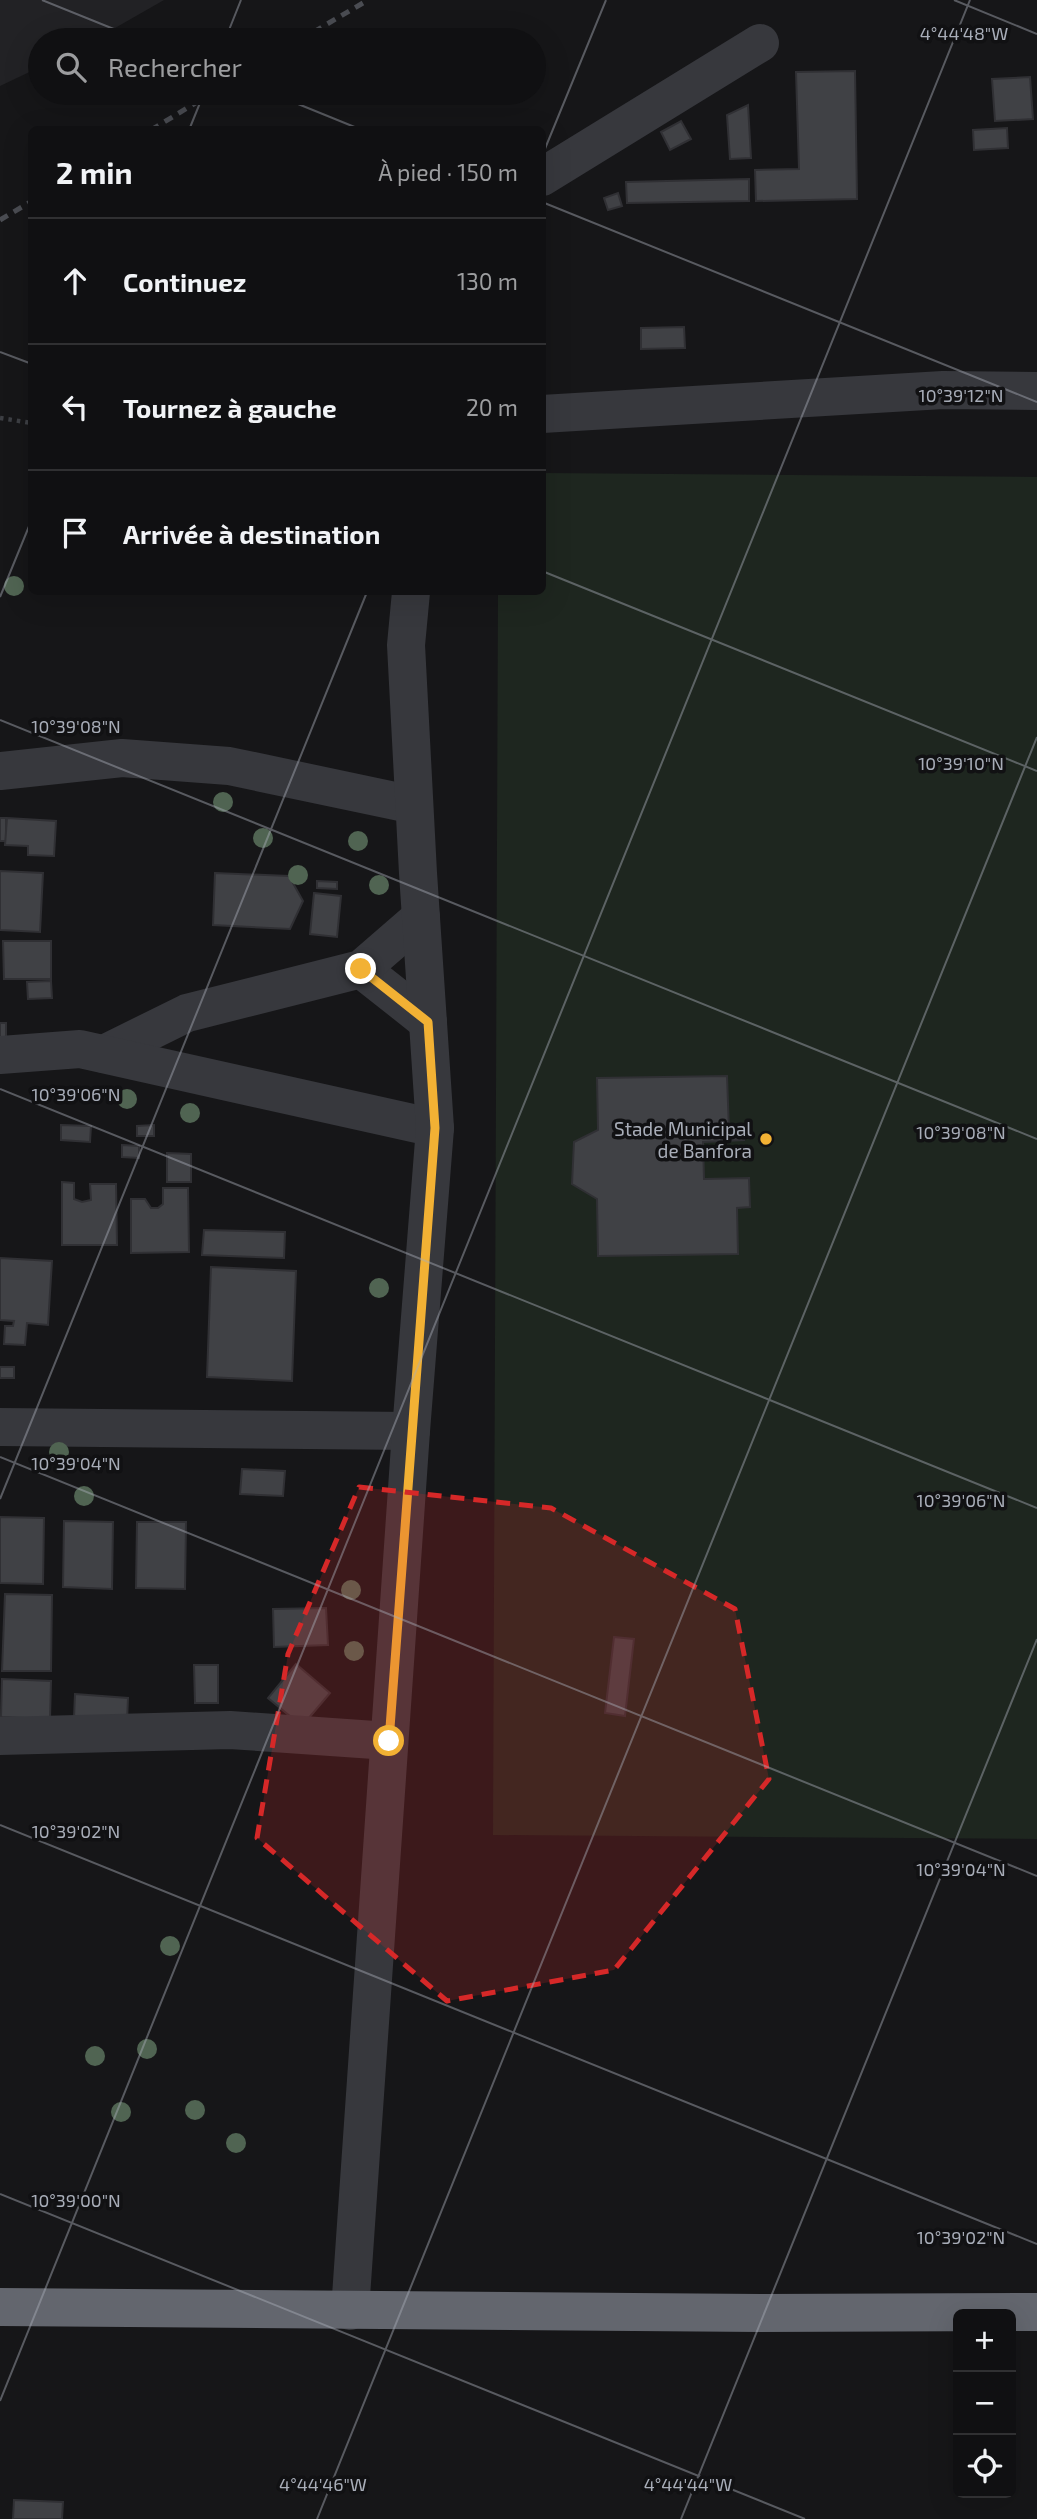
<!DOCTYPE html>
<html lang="fr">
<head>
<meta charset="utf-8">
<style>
  body { margin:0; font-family:"Exo 2",sans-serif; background:#19191b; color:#f1f3f6 }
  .controls { position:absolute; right:21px; bottom:21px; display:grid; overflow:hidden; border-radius:10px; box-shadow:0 7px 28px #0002 }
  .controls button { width:63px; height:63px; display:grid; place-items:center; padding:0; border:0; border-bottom:2px solid #303032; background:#101012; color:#f1f3f6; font:35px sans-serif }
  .stop { position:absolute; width:21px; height:21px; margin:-16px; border:5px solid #f2b134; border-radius:50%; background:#fff }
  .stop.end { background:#f2b134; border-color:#fff; box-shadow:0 2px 7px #0008 }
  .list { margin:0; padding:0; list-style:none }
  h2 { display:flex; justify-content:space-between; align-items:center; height:91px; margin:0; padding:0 28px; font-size:30px }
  h2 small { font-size:23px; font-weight:400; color:#9c9d9f }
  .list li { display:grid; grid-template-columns:46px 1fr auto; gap:21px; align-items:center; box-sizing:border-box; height:126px; padding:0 28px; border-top:2px solid #303032 }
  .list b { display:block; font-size:26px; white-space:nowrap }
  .list em { font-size:23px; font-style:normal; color:#9c9d9f }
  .icon { flex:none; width:38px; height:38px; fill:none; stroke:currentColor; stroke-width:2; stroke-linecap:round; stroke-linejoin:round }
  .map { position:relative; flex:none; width:1037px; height:2519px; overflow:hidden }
  .search { position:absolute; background:#101012; box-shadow:0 7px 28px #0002; left:28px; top:28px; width:518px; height:77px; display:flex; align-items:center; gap:18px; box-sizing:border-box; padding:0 24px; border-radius:38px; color:#9c9d9f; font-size:26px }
  .panel { position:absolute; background:#101012; box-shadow:0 7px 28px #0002; left:28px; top:126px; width:518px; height:469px; border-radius:10px }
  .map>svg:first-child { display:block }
  .built { fill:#222225 }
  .green { fill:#1e261f }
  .building { fill:#404145; stroke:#303034; stroke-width:2 }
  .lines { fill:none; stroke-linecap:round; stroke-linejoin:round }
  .path { stroke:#3d3f44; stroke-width:4.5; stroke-dasharray:3.5 5; stroke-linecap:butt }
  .street { stroke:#37383d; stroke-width:38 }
  .highway { stroke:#63666e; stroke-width:38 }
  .rail { stroke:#4a4c52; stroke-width:5; stroke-dasharray:9 7; stroke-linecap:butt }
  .tree { fill:#506452 }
  .route { stroke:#f2b134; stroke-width:9 }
  .marked { fill:#d62828; fill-opacity:0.2; stroke:#d62828; stroke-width:5; stroke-dasharray:14 9; stroke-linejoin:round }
  .ticks { fill:none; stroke:#a8adb8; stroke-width:2; stroke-opacity:0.45 }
  .poi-dot { fill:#f2b134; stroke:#111113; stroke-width:2.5 }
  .labels { text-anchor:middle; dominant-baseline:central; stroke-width:7; stroke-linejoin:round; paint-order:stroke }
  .poi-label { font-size:19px; fill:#a8adb8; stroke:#111113; text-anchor:end }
  .ticks-label { font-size:18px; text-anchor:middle; fill:#a8adb8; stroke:#111113; stroke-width:7; stroke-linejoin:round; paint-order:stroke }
</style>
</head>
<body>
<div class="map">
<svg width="1037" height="2519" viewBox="0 0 1037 2519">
  <rect width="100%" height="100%" fill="#161618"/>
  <path class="built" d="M0,0H164L94,40H40V67L0,86Z"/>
  <path class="green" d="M543,473L1037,477V1839L493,1835L498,592H542Z"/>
  <g class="building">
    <path d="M855,71L857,199L756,201L755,170L799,169L796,72Z"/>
    <path d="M1030,77L1033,119L995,121L992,79Z"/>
    <path d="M748,105L751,158L730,159L727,115Z"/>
    <path d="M681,121L691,139L670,150L661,132Z"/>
    <path d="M1007,128L1008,148L974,150L973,130Z"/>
    <path d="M749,179V201L627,203L626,182Z"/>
    <path d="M618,193L622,206L608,210L604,198Z"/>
    <path d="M684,327L685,348L641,349V328Z"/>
    <rect x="0" y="818" width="6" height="23"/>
    <path d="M7,818L56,821L54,856L28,855V846L5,845Z"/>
    <path d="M0,871L43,873L40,932L0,930Z"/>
    <path d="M215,873L289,876L303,901L290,929L213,925Z"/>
    <path d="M317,881L337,882V889L317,888Z"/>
    <path d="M314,893L341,896L337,937L310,934Z"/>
    <path d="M3,941H51V979H4Z"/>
    <path d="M51,981L52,998L28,999L27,982Z"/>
    <path d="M0,1023H6V1044L0,1043Z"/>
    <path d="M727,1076L729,1130H744V1140L703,1142L704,1179L749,1178L750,1207L737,1208L738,1254L598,1256L597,1199L572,1184L574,1142L598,1130L597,1078Z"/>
    <path d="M61,1125L91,1126L90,1142L61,1140Z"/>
    <path d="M154,1125V1136H137V1126Z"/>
    <path d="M122,1145L139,1146V1158L122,1157Z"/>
    <path d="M167,1153L191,1154V1182H167Z"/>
    <path d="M62,1182L74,1183V1199L82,1202L91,1200L90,1184H116L117,1245H62Z"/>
    <path d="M163,1188H188L189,1252L131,1253V1199H145L151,1208H158L163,1204Z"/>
    <path d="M204,1230L285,1232L284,1258L202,1255Z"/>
    <path d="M0,1258L52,1261L48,1325L27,1323L25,1345L4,1344L5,1326H13L14,1321L0,1320Z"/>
    <path d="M211,1267L296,1271L292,1381L207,1377Z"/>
    <rect x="0" y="1367" width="14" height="11"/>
    <path d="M242,1469L285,1471L283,1496L240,1494Z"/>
    <path d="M0,1517L44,1518L43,1584L0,1583Z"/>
    <path d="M64,1521L113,1522L112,1589L63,1587Z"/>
    <path d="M137,1522H186L185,1589L136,1588Z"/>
    <path d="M5,1594L52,1595L51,1671H2Z"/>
    <path d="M326,1608L328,1645L274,1647L273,1609Z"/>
    <path d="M614,1637L634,1639L625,1716L605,1713Z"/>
    <path d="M296,1664L330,1693L302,1726L268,1698Z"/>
    <path d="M194,1665H218V1703H195Z"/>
    <path d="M2,1679L51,1681L50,1719L1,1717Z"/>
    <path d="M75,1694L128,1698L127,1721L74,1718Z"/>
    <path d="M14,2500L63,2502L62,2519H13Z"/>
  </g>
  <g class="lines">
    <path class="path" d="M0,418L32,423"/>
    <g class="street">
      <path d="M542,177L760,43"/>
      <path d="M542,414L943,390L1037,391"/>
      <path d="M0,771L122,758L229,766L414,805"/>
      <path d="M361,969L428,1022"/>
      <path d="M104,1054L187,1013L361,969L421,917"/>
      <path d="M0,1055L80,1049L435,1128"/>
      <path d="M0,1427L411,1431"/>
      <path d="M0,1736L230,1730L389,1741"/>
      <path d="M350,2311L411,1431L435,1128L418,873L406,645L411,592"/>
    </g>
    <path class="highway" d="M0,2307L760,2313L1037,2312"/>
    <g class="rail">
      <path d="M300,40L368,0"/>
      <path d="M151,130L212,93"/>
      <path d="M0,220L32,201"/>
    </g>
  </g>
  <g class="tree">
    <circle cx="14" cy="586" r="10"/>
    <circle cx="223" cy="802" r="10"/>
    <circle cx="263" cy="838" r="10"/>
    <circle cx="358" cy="841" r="10"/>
    <circle cx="298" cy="875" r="10"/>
    <circle cx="379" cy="885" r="10"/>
    <circle cx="127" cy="1099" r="10"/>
    <circle cx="190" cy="1113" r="10"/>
    <circle cx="379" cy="1288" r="10"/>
    <circle cx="59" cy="1452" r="10"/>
    <circle cx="84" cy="1496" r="10"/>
    <circle cx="351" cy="1590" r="10"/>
    <circle cx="354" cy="1651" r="10"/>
    <circle cx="170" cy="1946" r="10"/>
    <circle cx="147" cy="2049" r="10"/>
    <circle cx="95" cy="2056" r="10"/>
    <circle cx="195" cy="2110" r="10"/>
    <circle cx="121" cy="2112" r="10"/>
    <circle cx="236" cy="2143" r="10"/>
  </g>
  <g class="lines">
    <path class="route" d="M361,969L428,1022L435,1128L389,1741"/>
  </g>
  <path class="marked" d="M359,1487L551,1508L735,1609L769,1779L614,1970L447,2001L257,1838L288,1654Z"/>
  <path class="ticks" d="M42,0L141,40M954,0L1037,34M225,40L241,0M271,93L362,130M189,130L204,93M542,156L606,0M542,202L1037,402M0,352L32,364M542,571L1037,771M0,597L32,519M0,720L1037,1139M0,1089L1037,1508M0,1457L1037,1876M0,1499L367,592M0,1825L1037,2244M0,2194L805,2519M0,2401L970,0M317,2519L1037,737M681,2519L1037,1639"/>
  <circle class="poi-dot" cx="766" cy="1139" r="7"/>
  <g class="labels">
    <g class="poi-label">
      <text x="752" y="1128">Stade Municipal<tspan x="752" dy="22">de Banfora</tspan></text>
    </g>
  </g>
  <g class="ticks-label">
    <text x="964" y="40">4°44'48"W</text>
    <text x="961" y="402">10°39'12"N</text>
    <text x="76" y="733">10°39'08"N</text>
    <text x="961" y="770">10°39'10"N</text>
    <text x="76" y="1101">10°39'06"N</text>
    <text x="961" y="1139">10°39'08"N</text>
    <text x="76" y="1470">10°39'04"N</text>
    <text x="961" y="1507">10°39'06"N</text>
    <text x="76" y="1838">10°39'02"N</text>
    <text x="961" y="1876">10°39'04"N</text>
    <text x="76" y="2207">10°39'00"N</text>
    <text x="961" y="2244">10°39'02"N</text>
    <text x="323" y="2491">4°44'46"W</text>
    <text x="688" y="2491">4°44'44"W</text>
  </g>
</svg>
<div class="controls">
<button>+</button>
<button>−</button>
<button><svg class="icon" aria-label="locate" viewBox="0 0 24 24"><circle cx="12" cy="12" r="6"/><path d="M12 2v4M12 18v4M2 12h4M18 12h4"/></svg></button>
</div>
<div class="stop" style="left:389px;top:1741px"></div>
<div class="stop end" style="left:361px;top:969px"></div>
<div class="search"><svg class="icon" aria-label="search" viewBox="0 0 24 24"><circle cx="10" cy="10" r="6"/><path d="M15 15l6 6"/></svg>Rechercher</div>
<section class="panel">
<h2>2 min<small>À pied · 150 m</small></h2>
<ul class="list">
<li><svg class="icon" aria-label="ahead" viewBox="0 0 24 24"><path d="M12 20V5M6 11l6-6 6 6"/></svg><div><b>Continuez</b></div><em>130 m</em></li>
<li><svg class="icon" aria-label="left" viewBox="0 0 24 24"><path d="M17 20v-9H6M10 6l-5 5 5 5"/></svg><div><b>Tournez à gauche</b></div><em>20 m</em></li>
<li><svg class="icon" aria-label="arrive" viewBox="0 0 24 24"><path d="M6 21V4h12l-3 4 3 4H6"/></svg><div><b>Arrivée à destination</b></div></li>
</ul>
</section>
</div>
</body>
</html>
